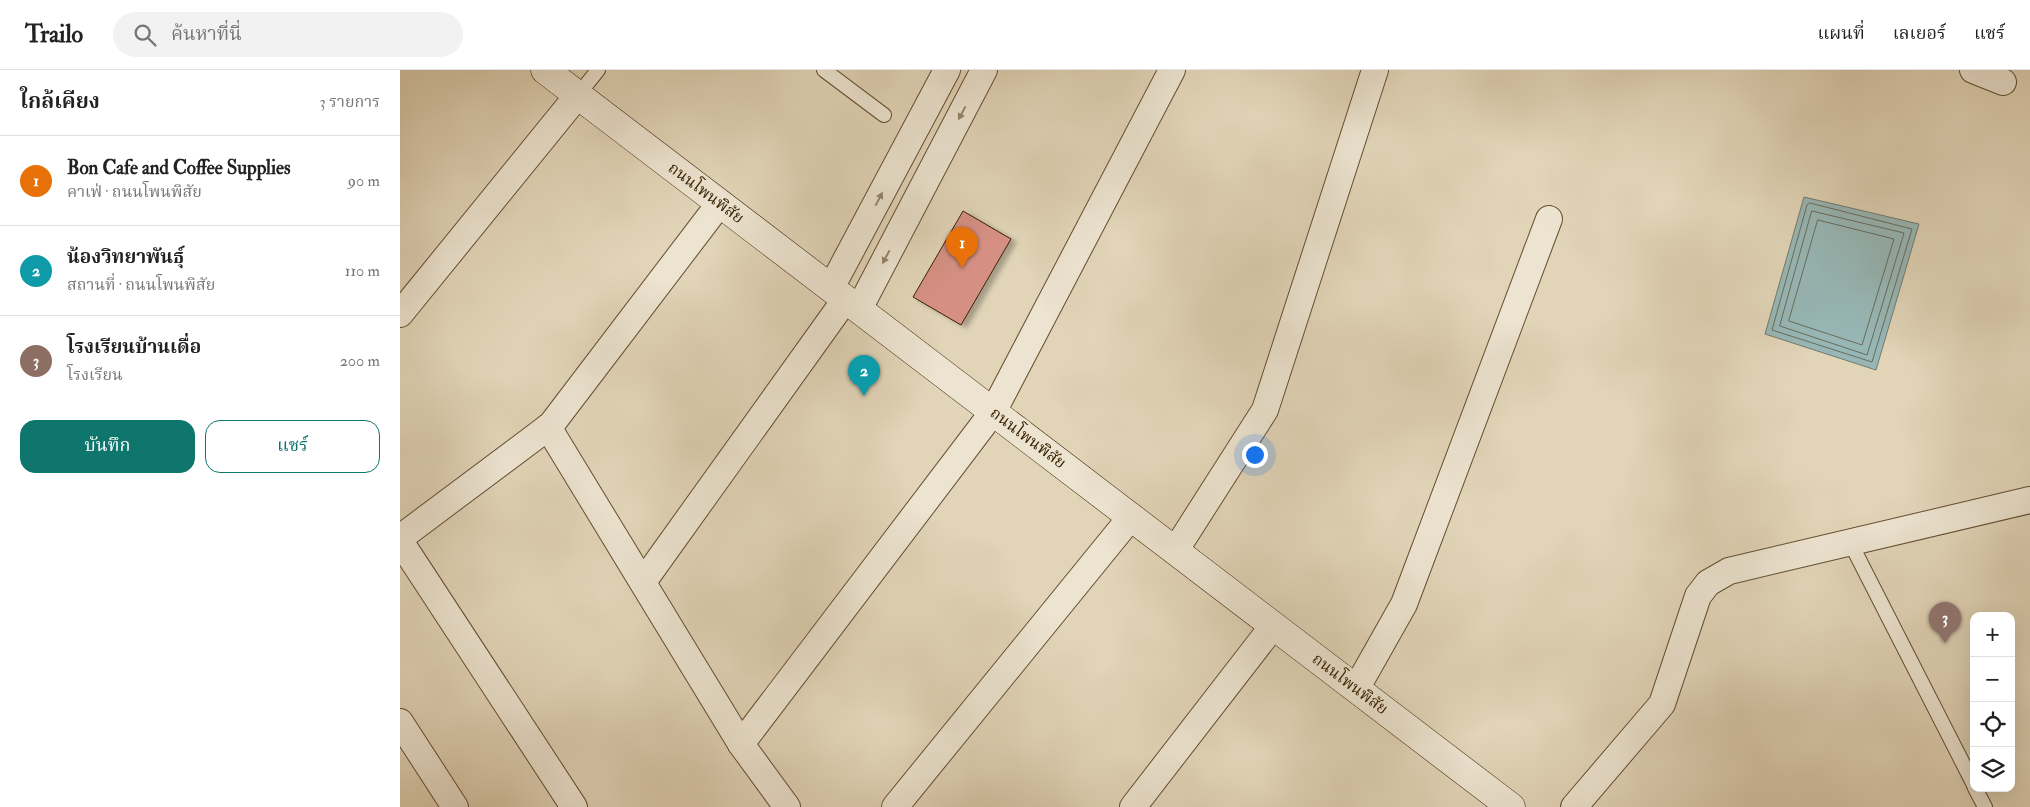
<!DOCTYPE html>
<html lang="th">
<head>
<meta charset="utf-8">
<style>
  body { margin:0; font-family:"IM FELL Double Pica","Noto Serif Thai",serif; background:#f2f2f2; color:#222 }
  .controls { position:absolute; right:15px; bottom:15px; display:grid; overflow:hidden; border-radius:10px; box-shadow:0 5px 20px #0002 }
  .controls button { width:45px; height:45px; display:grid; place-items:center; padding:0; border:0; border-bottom:1px solid #e0e0e0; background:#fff; color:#222; font:25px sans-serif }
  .you { position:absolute; left:854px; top:384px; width:18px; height:18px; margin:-12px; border:4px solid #fff; border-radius:50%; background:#1a73e8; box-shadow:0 0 0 8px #1a73e833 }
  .badge { display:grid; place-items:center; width:32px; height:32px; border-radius:50%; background:#0f766e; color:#fff; font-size:16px; font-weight:700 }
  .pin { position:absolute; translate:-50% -41px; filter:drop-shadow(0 1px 2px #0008) }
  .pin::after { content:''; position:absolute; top:26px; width:18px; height:15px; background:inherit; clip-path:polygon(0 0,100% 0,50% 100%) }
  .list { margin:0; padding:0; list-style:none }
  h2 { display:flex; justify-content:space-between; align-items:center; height:65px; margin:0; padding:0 20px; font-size:21px }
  h2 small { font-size:16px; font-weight:400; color:#767676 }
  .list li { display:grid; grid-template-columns:32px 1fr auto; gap:15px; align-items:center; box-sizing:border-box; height:90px; padding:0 20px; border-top:1px solid #e0e0e0 }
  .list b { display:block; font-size:19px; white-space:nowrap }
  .list p { margin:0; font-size:16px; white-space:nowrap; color:#767676 }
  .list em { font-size:16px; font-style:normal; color:#767676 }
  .actions { display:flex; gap:10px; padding:15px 20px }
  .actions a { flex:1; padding:11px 0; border:1px solid #0f766e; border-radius:15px; text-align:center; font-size:18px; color:#0f766e }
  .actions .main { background:#0f766e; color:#fff }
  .icon { flex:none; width:28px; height:28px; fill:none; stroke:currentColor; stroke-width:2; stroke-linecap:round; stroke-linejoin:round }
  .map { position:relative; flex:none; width:1630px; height:737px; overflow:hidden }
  header { display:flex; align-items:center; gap:30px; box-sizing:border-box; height:70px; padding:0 25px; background:#fff; border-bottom:1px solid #e0e0e0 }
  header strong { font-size:24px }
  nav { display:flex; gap:28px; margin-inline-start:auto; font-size:18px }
  .search { width:350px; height:45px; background:#f2f2f2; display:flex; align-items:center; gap:12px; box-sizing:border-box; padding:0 18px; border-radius:28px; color:#767676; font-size:19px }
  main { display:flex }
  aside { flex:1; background:#fff }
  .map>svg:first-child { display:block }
  .water { fill:#97b7b6; stroke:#717b6e }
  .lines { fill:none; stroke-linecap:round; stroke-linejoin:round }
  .shore { stroke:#686c5c; stroke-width:1 }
  .building { fill:#d59083; stroke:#392202; filter:url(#shadow) }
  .lane-casing { stroke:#634e2f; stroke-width:16 }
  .street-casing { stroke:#634e2f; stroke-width:28 }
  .secondary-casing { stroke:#392202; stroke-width:29 }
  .lane { stroke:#ece3d0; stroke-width:14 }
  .street { stroke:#ece3d0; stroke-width:26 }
  .secondary { stroke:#ece3d0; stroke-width:28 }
  .oneway { fill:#928269 }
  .labels { text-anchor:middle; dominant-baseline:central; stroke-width:5; stroke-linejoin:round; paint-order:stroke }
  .street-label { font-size:16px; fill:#392202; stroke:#ece3d0 }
</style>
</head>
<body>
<header>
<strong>Trailo</strong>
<div class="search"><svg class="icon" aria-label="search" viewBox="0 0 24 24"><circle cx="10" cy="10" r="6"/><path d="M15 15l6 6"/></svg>ค้นหาที่นี่</div>
<nav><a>แผนที่</a><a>เลเยอร์</a><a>แชร์</a></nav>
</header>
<main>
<aside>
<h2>ใกล้เคียง<small>3 รายการ</small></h2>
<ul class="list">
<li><span class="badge" style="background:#e8710a">1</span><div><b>Bon Cafe and Coffee Supplies</b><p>คาเฟ่ · ถนนโพนพิสัย</p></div><em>90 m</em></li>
<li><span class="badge" style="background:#0f9aa8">2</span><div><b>น้องวิทยาพันธุ์</b><p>สถานที่ · ถนนโพนพิสัย</p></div><em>110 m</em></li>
<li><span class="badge" style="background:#8d6e63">3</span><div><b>โรงเรียนบ้านเดื่อ</b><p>โรงเรียน</p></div><em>200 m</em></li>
</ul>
<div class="actions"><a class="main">บันทึก</a><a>แชร์</a></div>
</aside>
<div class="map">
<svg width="1630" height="737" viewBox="0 0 1630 737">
  <defs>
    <filter id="shadow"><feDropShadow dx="5.5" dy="3" stdDeviation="2.5" flood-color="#0004"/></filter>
  </defs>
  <rect width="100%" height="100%" fill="#e1d4b7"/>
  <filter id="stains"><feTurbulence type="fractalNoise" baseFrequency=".004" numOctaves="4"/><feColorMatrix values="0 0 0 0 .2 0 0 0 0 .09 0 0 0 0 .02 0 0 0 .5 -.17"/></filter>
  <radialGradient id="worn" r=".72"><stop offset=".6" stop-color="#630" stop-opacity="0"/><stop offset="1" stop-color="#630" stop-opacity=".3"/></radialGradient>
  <path class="water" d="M1404,127L1519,154L1476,300L1365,264Z"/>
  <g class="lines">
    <g class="shore">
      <path d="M1410,133L1512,159L1472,292L1372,260L1407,135Z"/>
      <path d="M1412,141L1504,163L1467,285L1380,256Z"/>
      <path d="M1418,150L1494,169L1462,275L1389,251Z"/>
    </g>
  </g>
  <path class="building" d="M563,141L611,169L561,255L513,227Z"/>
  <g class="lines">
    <defs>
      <g id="lane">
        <path d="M424,0L484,45"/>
        <path d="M178,25L198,0"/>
        <path d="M1450,472L1574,715"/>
        <path d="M1575,718L1585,737"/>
      </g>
      <g id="street">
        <path d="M1573,0L1603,12"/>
        <path d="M431,218L547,0"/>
        <path d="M459,239L584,0"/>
        <path d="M0,244L178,25"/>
        <path d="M148,357L341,674L387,737"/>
        <path d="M0,468L151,355L320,133"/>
        <path d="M0,471L174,737"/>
        <path d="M775,481L865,340L975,0"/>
        <path d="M243,512L445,230"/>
        <path d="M956,619L1004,534L1149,149"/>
        <path d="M0,652L55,737"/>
        <path d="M341,674L593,342L772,0"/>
        <path d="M495,737L731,447"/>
        <path d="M733,737L873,556"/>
        <path d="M1174,737L1262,634L1298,526L1308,513L1329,501L1630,430"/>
      </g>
      <path id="secondary" d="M145,0L1111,737"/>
    </defs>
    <use href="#lane" class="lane-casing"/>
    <use href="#street" class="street-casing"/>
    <use href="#secondary" class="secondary-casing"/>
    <use href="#lane" class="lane"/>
    <use href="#street" class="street"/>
    <use href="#secondary" class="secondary"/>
  </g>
  <defs><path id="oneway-solid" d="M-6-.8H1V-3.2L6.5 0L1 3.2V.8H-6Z" transform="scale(1.25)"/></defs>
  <g class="oneway">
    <use href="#oneway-solid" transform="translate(562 43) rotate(118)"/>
    <use href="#oneway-solid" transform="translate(479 129) rotate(-62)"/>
    <use href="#oneway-solid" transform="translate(486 187) rotate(118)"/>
  </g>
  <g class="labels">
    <g class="street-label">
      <text transform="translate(306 123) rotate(37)">ถนนโพนพิสัย</text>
      <text transform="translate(628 368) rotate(37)">ถนนโพนพิสัย</text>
      <text transform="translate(950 614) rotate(37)">ถนนโพนพิสัย</text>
    </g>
  </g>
  <rect width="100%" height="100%" filter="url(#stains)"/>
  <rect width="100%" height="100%" fill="url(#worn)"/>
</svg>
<div class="controls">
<button>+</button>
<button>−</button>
<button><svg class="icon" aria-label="locate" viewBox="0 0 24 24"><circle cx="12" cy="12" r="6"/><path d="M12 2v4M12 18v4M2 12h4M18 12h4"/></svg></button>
<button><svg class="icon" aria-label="layers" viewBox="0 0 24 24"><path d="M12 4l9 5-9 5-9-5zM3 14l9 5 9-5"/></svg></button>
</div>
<div class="you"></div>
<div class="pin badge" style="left:562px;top:198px;background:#e8710a">1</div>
<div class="pin badge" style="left:464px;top:326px;background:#0f9aa8">2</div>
<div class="pin badge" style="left:1545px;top:573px;background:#8d6e63">3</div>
</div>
</main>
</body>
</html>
